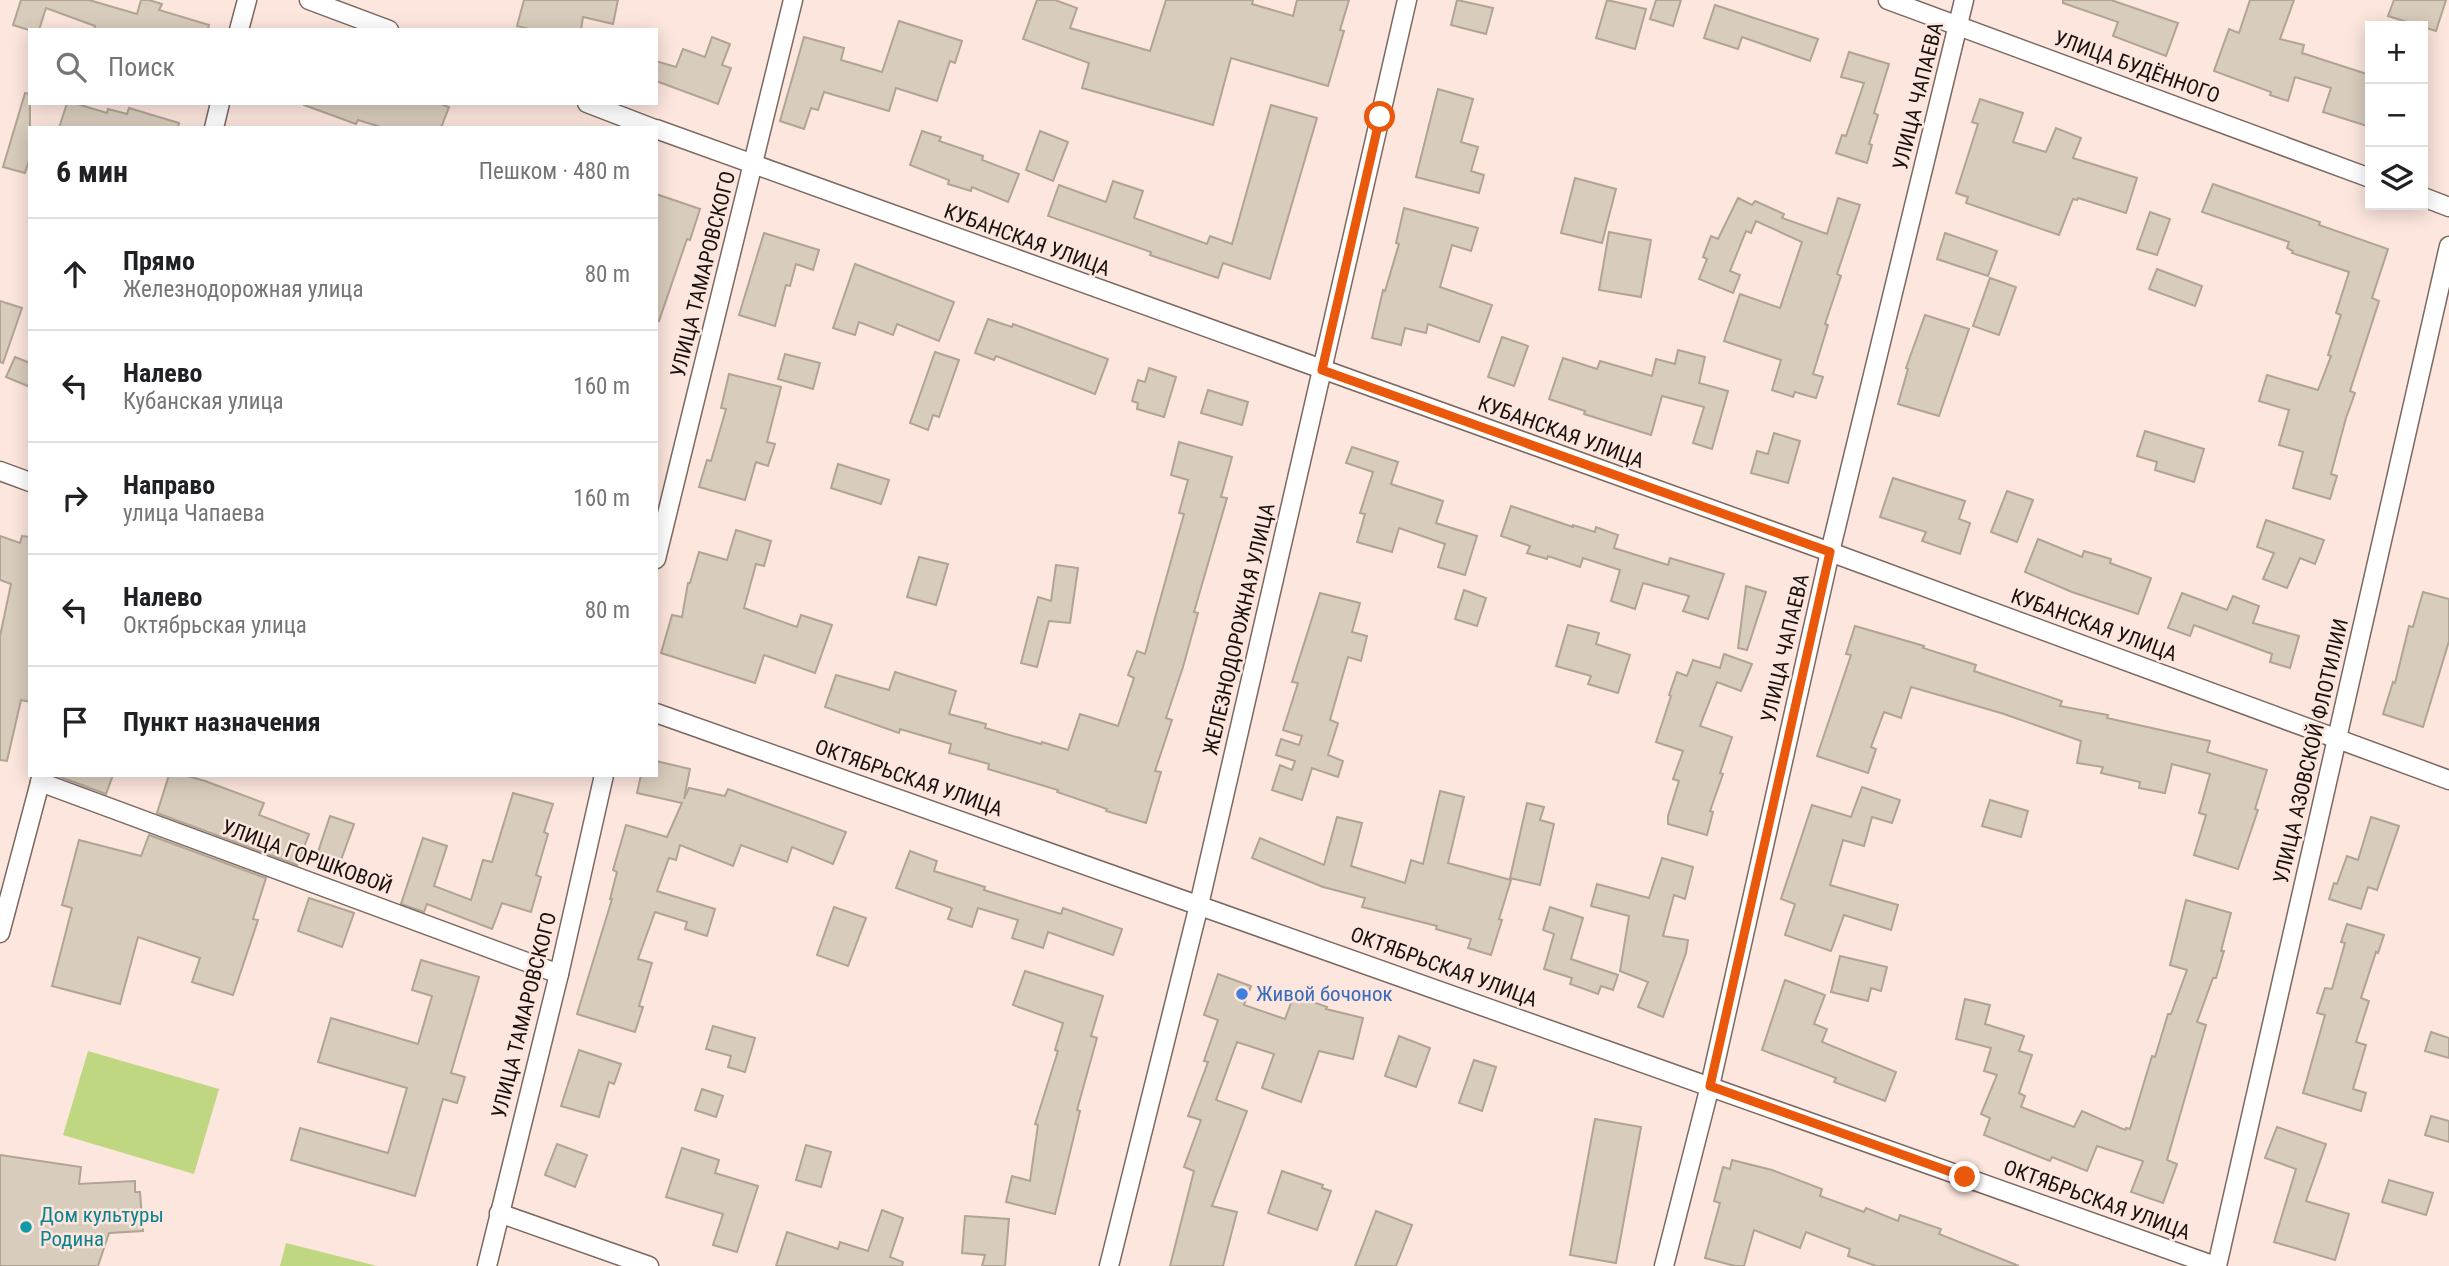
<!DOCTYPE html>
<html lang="ru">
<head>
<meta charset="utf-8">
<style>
  body { margin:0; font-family:"Roboto Condensed",sans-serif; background:#f2f2f2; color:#202124 }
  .controls { position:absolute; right:21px; top:21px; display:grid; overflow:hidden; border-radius:0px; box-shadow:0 4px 18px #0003 }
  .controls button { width:63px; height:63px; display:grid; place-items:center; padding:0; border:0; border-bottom:2px solid #e0e0e0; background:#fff; color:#202124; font:35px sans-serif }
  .stop { position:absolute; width:21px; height:21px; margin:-16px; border:5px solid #ea580c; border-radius:50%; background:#fff }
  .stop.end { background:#ea580c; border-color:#fff; box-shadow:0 2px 7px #0008 }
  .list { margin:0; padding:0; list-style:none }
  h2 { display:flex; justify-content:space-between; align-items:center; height:91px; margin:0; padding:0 28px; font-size:30px }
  h2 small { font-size:23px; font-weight:400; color:#757577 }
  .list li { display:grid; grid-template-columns:46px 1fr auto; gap:21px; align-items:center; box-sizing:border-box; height:112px; padding:0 28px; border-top:2px solid #e0e0e0 }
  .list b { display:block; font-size:26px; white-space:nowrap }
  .list p { margin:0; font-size:23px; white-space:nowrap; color:#757577 }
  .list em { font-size:23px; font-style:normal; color:#757577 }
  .icon { flex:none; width:38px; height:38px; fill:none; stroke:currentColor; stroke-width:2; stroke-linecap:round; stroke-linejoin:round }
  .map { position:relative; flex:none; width:2449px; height:1266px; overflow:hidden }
  .search { position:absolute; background:#fff; box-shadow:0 4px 18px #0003; left:28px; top:28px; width:630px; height:77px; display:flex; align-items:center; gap:18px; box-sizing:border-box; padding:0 24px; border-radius:0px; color:#757577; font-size:26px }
  .panel { position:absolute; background:#fff; box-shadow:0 4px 18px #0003; left:28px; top:126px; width:630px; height:651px; border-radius:0px }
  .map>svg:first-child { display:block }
  .green { fill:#c0d782 }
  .building { fill:#d8ccbc; stroke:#b0a494; stroke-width:2 }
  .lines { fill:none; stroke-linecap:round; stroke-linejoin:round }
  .minor-casing { stroke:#7b6860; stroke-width:21 }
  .minor { stroke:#fff; stroke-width:18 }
  .route { stroke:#ea580c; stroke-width:9 }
  .shop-dot { fill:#3f7fe0; stroke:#fce6dd; stroke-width:2.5 }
  .culture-dot { fill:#0f9aa8; stroke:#fce6dd; stroke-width:2.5 }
  .labels { text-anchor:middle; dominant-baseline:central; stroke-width:5; stroke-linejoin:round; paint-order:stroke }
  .street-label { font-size:21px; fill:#18110e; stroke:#fce6dd }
  .shop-label { font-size:21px; fill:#366cbe; stroke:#fce6dd; text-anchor:start }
  .culture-label { font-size:21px; fill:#0d838f; stroke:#fce6dd; text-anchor:start }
</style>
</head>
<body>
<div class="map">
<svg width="2449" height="1266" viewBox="0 0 2449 1266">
  <rect width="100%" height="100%" fill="#fce6dd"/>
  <g class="green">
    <path d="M88,1051L219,1089L194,1174L63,1135Z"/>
    <path d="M286,1243L377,1266H280Z"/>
  </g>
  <g class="building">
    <path d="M21,0H89L137,14L141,0H149L162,4L159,10L209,25L208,30H94L95,26L46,8L39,30H29L13,25Z"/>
    <path d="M524,0H618L613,24L583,17L581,30H533L517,26Z"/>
    <path d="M1037,0H1055L1077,8L1070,28L1150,51L1166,0H1253L1252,4L1293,16L1297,0H1349L1340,30L1344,31L1328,86L1231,58L1213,125L1082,88L1089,63L1023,39Z"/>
    <path d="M1457,0L1493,8L1486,34L1451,25Z"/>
    <path d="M1607,0L1646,9L1635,49L1596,38Z"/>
    <path d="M1656,0H1681L1673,26L1650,19Z"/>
    <path d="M2063,0H2111L2178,23L2166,56L2113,36L2118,22L2063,3Z"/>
    <path d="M2250,0H2294L2280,39L2304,45L2302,53L2370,75V127L2323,112L2331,88L2295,77L2288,101L2270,95L2271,92L2214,71L2229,29L2239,33Z"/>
    <path d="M2394,0H2446L2436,31L2388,16Z"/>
    <path d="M1715,5L1818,39L1810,61L1742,37L1738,49L1704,38Z"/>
    <path d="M899,21L962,41L955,63L950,61L937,101L896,88L889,111L824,92L818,110L811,108L804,129L780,121L804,37L844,48L841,60L882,72Z"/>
    <path d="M712,37L730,44L722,65L731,68L718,104L656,81V61L676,67L683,49L705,57Z"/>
    <path d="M1849,52L1889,64L1874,113L1878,115L1869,144L1872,145L1867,163L1836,153L1842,135L1846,136L1864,83L1841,77Z"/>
    <path d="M1438,89L1473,99L1461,142L1478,147L1471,171L1484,175L1479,193L1416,177Z"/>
    <path d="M25,93L30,94V157L25,173L3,167Z"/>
    <path d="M1980,99L2023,113L2013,142L2046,152L2056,128L2081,138L2073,158L2137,178L2126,213L2078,198L2077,200L2073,199L2059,235L1966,203L1968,197L1956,193L1978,124L1972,122Z"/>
    <path d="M67,103H74L107,113L108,109L127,114L129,108L179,123L178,128H59Z"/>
    <path d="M304,103H438L449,107L441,128H384L358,120L356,124L304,105Z"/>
    <path d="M1271,105L1317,118L1270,279L1223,263L1218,278L1150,255L1151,252L1048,216L1059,185L1106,202L1113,181L1143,191L1134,218L1207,244L1210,236L1232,244Z"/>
    <path d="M922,131L941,137L939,141L983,156L982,160L1019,174L1008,202L972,187L971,191L948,184L949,180L910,165Z"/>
    <path d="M1040,131L1068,142L1053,181L1026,170Z"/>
    <path d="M1575,178L1616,189L1602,243L1561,233Z"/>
    <path d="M2213,184L2320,222L2319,225L2388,249L2372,298L2379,301L2350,391L2355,393L2346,418L2331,474L2337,476L2330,499L2293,488L2303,452L2279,445L2289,410L2259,401L2267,375L2318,390L2331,356L2328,355L2341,315L2336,313L2349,272L2292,253L2293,251L2287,248L2289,242L2202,212Z"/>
    <path d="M656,194L700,209L690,240L687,239L659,321L656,320Z"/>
    <path d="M1738,198L1752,205L1755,201L1784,214L1782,218L1827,234L1838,198L1860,205L1837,274L1841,276L1825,324L1828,325L1813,374L1823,377L1816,398L1795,392L1793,397L1772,390L1781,360L1724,341L1740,294L1780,308L1802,242L1756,221L1751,233L1746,231L1730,271L1740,275L1733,293L1699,279L1707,259L1703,257L1711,236L1718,239Z"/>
    <path d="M1404,208L1478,228L1471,251L1452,245L1440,287L1492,305L1479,342L1428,324L1426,333L1405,328L1401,345L1372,338L1383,290L1385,291L1399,244L1396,243Z"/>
    <path d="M2150,212L2170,219L2157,255L2137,249Z"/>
    <path d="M1609,232L1651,240L1641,297L1599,290Z"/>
    <path d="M764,233L819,250L813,270L796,264L790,286L786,285L775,326L739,315Z"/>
    <path d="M1945,233L1997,251L1988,276L1937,259Z"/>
    <path d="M855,264L954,302L939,341L897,324L893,335L859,322L855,335L833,328Z"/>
    <path d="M2157,269L2202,286L2195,306L2149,289Z"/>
    <path d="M1990,278L2016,287L1999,335L1973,326Z"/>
    <path d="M0,301L22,308L3,363L0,362Z"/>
    <path d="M1925,315L1969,329L1939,416L1898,404L1908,369L1906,368Z"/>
    <path d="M988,319L1012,327L1013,324L1108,359L1095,394L996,356L994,360L975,353Z"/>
    <path d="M1502,337L1528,346L1514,386L1488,377Z"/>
    <path d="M1678,350L1705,357L1699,383L1728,391L1712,449L1693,443L1704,407L1662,396L1651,435L1584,414L1585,411L1549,399L1563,358L1597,369L1600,361L1652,376L1656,359L1675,364Z"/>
    <path d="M935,352L959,360L939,417L933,415L928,430L910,423Z"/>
    <path d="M785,354L820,363L813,389L778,379Z"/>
    <path d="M15,357L30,363V387L6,377Z"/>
    <path d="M1149,368L1176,377L1164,417L1137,409L1138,403L1132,401L1138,380L1145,382Z"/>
    <path d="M729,374L781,387L767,442L775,444L768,466L756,462L745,500L699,487L707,460L711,461L726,409L721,408Z"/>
    <path d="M1208,390L1248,402L1242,425L1201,413Z"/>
    <path d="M2145,431L2204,449L2194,482L2155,470L2157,462L2137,456Z"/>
    <path d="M1774,433L1800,441L1788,483L1751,473L1757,451L1768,454Z"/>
    <path d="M1179,442L1232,457L1221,497L1227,498L1194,612L1198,613L1183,667L1166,718L1172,720L1155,771L1161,772L1146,823L1106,811L1107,809L1057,792L1058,790L988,769L989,764L949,753L951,744L900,729L899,733L825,707L836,675L889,690L895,672L956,691L949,714L986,724L985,728L1041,744L1042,742L1068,750L1080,714L1118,726L1134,678L1128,675L1137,651L1145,654L1184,514L1179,513L1188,480L1171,475Z"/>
    <path d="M1352,447L1398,462L1391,484L1443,501L1436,523L1477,536L1465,575L1438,567L1445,544L1399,528L1392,552L1357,542L1365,514L1360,513L1373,472L1346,463Z"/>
    <path d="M838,464L889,480L881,504L831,488Z"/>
    <path d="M1893,478L1965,501L1959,519L1970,523L1960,554L1922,541L1926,532L1880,517Z"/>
    <path d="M2007,491L2033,500L2017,542L1991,532Z"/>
    <path d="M1511,506L1573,527V525L1595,532L1596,527L1618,535L1614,548L1668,565L1670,558L1724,574L1708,619L1683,611L1689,596L1643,583L1635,609L1611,601L1620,570L1583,558L1580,567L1548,556L1547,559L1527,553L1530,546L1501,536Z"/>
    <path d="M2266,520L2324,540L2315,564L2300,558L2287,588L2263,579L2274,553L2257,547Z"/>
    <path d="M736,530L771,541L764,566L756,564L744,608L797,627L801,615L832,625L815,673L764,655L755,683L661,653L672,615L682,617L688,583H690L699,552L727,560Z"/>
    <path d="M0,536L20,543L22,536L30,537V702L21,700L7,761L0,760V636L11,584L0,580Z"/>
    <path d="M2038,539L2082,557L2084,551L2111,559L2110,563L2151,578L2138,614L2072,592L2025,572Z"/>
    <path d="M919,557L948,564L936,605L907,597Z"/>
    <path d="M1056,565L1078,568L1070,623L1049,621L1037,667L1021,663L1038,597L1051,601Z"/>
    <path d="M1746,586L1766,592L1747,650L1738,648Z"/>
    <path d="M1464,590L1486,598L1477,626L1455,619Z"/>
    <path d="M2423,592L2449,599V641L2423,727L2383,714L2393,682L2395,683L2409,626L2413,627Z"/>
    <path d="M1320,593L1360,603L1352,632L1367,636L1361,661L1348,657L1330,720L1338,723L1328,755L1343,761L1338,777L1312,768L1302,800L1272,790L1280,765L1292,770L1295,761L1276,755L1281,739L1299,745L1302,736L1283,730L1298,683L1292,682Z"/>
    <path d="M2182,593L2227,610L2233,596L2259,606L2253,623L2299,636L2290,668L2270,662L2272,654L2194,625L2190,636L2168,628Z"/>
    <path d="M1568,625L1599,633L1596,644L1630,655L1618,693L1588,684L1591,676L1556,666Z"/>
    <path d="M1855,626L1924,646L1923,648L1976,665L1974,671L2062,701L2060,706L2108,715L2107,718L2210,741L2207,752L2267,770L2255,809L2258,810L2238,869L2194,855L2206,815L2199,813L2210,774L2172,764L2165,793L2139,788L2140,782L2101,773L2103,767L2077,763L2081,741L2001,713L1911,687L1901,718L1884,712L1871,747L1876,749L1868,773L1817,756L1851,655L1846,654Z"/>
    <path d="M1724,654L1752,664L1741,691L1717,682L1700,726L1732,737L1720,773L1723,774L1710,811L1713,812L1707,835L1668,824V816L1679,781L1673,779L1683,751L1656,742L1671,696L1669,695L1677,672L1687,676L1693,660L1720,668Z"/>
    <path d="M656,761L690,769L684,799L689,788L725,796L728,789L846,832L833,864L792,847L787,862L741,845L733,866L680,845L676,860L669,858L657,891L715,909L707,936L685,929L687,922L655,912L638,959L652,963L639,1006L643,1007L635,1032L577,1014L612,899H610L617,872L613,870L626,825L667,837L682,803L637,793L641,775H656Z"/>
    <path d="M55,775H113L106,794Z"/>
    <path d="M169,775H184L205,781L264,803L259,815L309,834L297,865L157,813Z"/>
    <path d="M1862,787L1900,800L1892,823L1872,817L1864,846L1843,840L1830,885L1898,905L1891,930L1844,915L1831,951L1785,935L1795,904L1781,899L1812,805L1851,817Z"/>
    <path d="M1440,791L1464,797L1448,863L1511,880L1499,919L1502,920L1491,955L1468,948L1471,939L1436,929L1437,926L1362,907L1365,898L1323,887L1252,858L1260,838L1324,865L1337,817L1362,823L1351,866L1405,883L1411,860L1423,864Z"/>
    <path d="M513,793L553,804L544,832L548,834L536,875L541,877L531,912L502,903L492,929L427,904L424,912L401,904L423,838L447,846L434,886L471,900L483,860L492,862Z"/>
    <path d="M1990,800L2028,811L2021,837L1982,826Z"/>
    <path d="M1527,803L1544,807L1540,820L1554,824L1540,885L1510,878Z"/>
    <path d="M330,816L354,824L341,860L318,852Z"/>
    <path d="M2371,817L2399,826L2377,890L2368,887L2361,909L2329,899L2334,883L2337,884L2347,856L2358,860Z"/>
    <path d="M149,835L266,878L253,919L258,920L233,995L192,982L200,958L138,937L120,1004L52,986L72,908L62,905L79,840L141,856Z"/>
    <path d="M910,851L937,861L934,871L985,887L984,890L1061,914L1063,908L1122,929L1113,955L1048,932L1043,948L1012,938L1018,920L978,908L972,927L948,919L952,908L896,888Z"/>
    <path d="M1662,858L1693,867L1685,899L1674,895L1663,936L1688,940L1686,953L1663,1017L1638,1007L1648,982L1620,971L1629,916L1591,906L1597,884L1649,898Z"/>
    <path d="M309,898L354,913L342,947L298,931Z"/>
    <path d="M2186,900L2231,913L2221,951H2224L2216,978H2213L2197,1022L2206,1025L2167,1160L2177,1164L2163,1203L2131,1192L2143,1161L2097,1146L2087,1171L2052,1157L2050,1161L1984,1135L1990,1118L1981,1114L1997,1075L1984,1071L1991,1048L1956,1039L1965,999L1990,1005L1985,1024L2024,1036L2019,1051L2032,1055L2019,1093L2025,1096L2021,1107L2074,1127L2082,1111L2125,1130L2126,1128L2130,1129L2152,1056L2155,1057L2168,1014H2171L2187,970L2170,965Z"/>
    <path d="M834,907L866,918L848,966L817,955Z"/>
    <path d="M1550,907L1583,918L1571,959L1618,975L1613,990L1601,986L1598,994L1570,984L1572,978L1544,969L1554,934L1543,930Z"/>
    <path d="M2347,924L2384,935L2378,953L2376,952L2361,998L2369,1001L2356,1042L2366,1045L2353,1089L2366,1093L2361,1111L2303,1093L2325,1015L2317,1013L2325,988L2332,989L2345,943L2341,942Z"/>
    <path d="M1840,956L1887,967L1881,991L1871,988L1868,1001L1831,992Z"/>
    <path d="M421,960L479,977L451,1073L465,1077L457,1103L443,1099L415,1196L291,1160L300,1128L388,1153L407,1088L318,1062L331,1018L418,1044L432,996L412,990Z"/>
    <path d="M1025,971L1103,996L1091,1036L1097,1038L1077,1110L1080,1111L1055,1214L1006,1202L1012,1176L1030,1181L1038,1125L1035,1124L1058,1051L1055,1050L1063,1023L1013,1005Z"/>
    <path d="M1218,974L1251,986L1244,1005L1285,1019L1294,995L1327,1007L1326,1009L1363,1018L1353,1059L1319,1051L1301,1102L1262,1088L1274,1054L1237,1042L1216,1100L1247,1111L1212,1206L1237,1212L1223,1266H1170L1194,1171L1184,1167L1201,1120L1188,1116L1208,1062L1204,1061L1218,1020L1204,1015Z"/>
    <path d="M1785,980L1825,995L1814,1024L1827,1029L1822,1042L1896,1072L1885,1101L1834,1082L1836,1078L1762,1050Z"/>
    <path d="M713,1026L755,1038L745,1072L728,1067L731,1056L706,1049Z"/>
    <path d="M2431,1032L2449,1038V1058L2425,1051Z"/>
    <path d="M1399,1036L1430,1048L1416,1087L1385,1076Z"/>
    <path d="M579,1050L621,1064L614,1084L609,1082L599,1117L561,1106Z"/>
    <path d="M1474,1060L1496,1067L1482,1111L1459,1103Z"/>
    <path d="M702,1089L723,1096L716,1117L695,1110Z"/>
    <path d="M2431,1116L2449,1121V1142L2425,1135Z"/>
    <path d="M1595,1119L1641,1127L1616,1263L1570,1255Z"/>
    <path d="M2277,1127L2326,1144L2306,1201L2349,1214L2335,1260L2274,1242L2296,1169L2265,1158Z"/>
    <path d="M557,1144L587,1155L575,1187L545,1175Z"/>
    <path d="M806,1145L831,1152L821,1187L796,1180Z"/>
    <path d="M682,1148L719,1160L715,1173L758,1186L737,1252L713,1245L723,1214L666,1197Z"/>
    <path d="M0,1155L81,1167L79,1184L135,1181V1192H140L143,1231L109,1233L98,1266H0Z"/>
    <path d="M1732,1160L1772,1170L1822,1189L1820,1196L1864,1212L1866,1208L1898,1221L1900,1215L1941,1229L1939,1234L2019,1266H1876L1848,1256L1850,1249L1806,1232L1800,1248L1754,1230L1744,1266H1735L1705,1258L1720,1203L1714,1201L1723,1167L1730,1169Z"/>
    <path d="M1282,1171L1323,1185L1322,1188L1331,1191L1317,1230L1268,1213Z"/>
    <path d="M2389,1180L2433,1193L2426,1215L2382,1202Z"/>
    <path d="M882,1210L903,1218L890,1257L903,1262L902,1266H776L787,1232L838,1249L840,1242L868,1251Z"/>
    <path d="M1376,1211L1412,1225L1396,1266H1355Z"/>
    <path d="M965,1216L1009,1219L1005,1266H982L985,1255L962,1253Z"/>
  </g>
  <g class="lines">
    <defs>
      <g id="minor">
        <path d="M309,0L389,30"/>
        <path d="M1888,0L2370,178"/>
        <path d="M239,30L247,0"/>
        <path d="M587,103L652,128"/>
        <path d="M214,128L220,103"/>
        <path d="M656,129L1830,552L2449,780"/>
        <path d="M2423,197L2449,207"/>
        <path d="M0,471L30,482"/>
        <path d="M656,559L793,0"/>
        <path d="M656,713L2215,1266"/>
        <path d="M40,782L559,974"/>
        <path d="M0,933L42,775"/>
        <path d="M499,1213L649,1266"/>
        <path d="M487,1266L559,974L604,775"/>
        <path d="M1109,1266L1199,905L1407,0"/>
        <path d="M1664,1266L1710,1086L1830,552L1964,0"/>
        <path d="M2217,1266L2449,246"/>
      </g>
    </defs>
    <use href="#minor" class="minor-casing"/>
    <use href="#minor" class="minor"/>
  </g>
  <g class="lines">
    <path class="route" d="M1380,117L1322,370L1830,552L1710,1086L1965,1177"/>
  </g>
  <circle class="shop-dot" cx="1242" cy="994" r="7"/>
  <circle class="culture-dot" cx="26" cy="1227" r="7"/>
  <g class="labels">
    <g class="street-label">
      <text transform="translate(2137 67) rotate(20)">УЛИЦА БУДЁННОГО</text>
      <text transform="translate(1918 96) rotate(-76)">УЛИЦА ЧАПАЕВА</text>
      <text transform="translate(1027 240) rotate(20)">КУБАНСКАЯ УЛИЦА</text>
      <text transform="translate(703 274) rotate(-76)">УЛИЦА ТАМАРОВСКОГО</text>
      <text transform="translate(1561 432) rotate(20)">КУБАНСКАЯ УЛИЦА</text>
      <text transform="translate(2094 625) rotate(20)">КУБАНСКАЯ УЛИЦА</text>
      <text transform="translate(1239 629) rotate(-77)">ЖЕЛЕЗНОДОРОЖНАЯ УЛИЦА</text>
      <text transform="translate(1785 648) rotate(-77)">УЛИЦА ЧАПАЕВА</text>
      <text transform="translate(2311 751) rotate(-77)">УЛИЦА АЗОВСКОЙ ФЛОТИЛИИ</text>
      <text transform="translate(909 778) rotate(19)">ОКТЯБРЬСКАЯ УЛИЦА</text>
      <text transform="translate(307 857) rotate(20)">УЛИЦА ГОРШКОВОЙ</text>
      <text transform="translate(1444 967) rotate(20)">ОКТЯБРЬСКАЯ УЛИЦА</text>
      <text transform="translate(524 1015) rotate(-76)">УЛИЦА ТАМАРОВСКОГО</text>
      <text transform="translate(2097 1200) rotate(20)">ОКТЯБРЬСКАЯ УЛИЦА</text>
    </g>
    <g class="shop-label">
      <text x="1256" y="994">Живой бочонок</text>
    </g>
    <g class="culture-label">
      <text x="40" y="1215">Дом культуры<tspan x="40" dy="24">Родина</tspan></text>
    </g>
  </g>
</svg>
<div class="controls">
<button>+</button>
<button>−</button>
<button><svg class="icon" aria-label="layers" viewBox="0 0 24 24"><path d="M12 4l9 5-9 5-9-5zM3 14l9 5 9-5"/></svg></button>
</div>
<div class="stop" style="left:1380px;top:117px"></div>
<div class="stop end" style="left:1965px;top:1177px"></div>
<div class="search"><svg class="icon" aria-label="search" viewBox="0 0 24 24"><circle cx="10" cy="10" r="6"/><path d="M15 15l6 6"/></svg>Поиск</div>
<section class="panel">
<h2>6 мин<small>Пешком · 480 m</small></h2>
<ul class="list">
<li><svg class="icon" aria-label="ahead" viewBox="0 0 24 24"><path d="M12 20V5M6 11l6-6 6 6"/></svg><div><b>Прямо</b><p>Железнодорожная улица</p></div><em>80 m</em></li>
<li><svg class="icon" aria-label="left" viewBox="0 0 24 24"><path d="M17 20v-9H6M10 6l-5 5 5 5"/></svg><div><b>Налево</b><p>Кубанская улица</p></div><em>160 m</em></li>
<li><svg class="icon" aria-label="right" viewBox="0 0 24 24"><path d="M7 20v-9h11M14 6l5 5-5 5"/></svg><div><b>Направо</b><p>улица Чапаева</p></div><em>160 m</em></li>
<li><svg class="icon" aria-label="left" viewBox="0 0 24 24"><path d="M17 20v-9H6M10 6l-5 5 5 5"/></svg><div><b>Налево</b><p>Октябрьская улица</p></div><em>80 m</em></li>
<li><svg class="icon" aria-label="arrive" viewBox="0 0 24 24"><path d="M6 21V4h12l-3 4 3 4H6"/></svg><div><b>Пункт назначения</b></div></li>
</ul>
</section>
</div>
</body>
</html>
